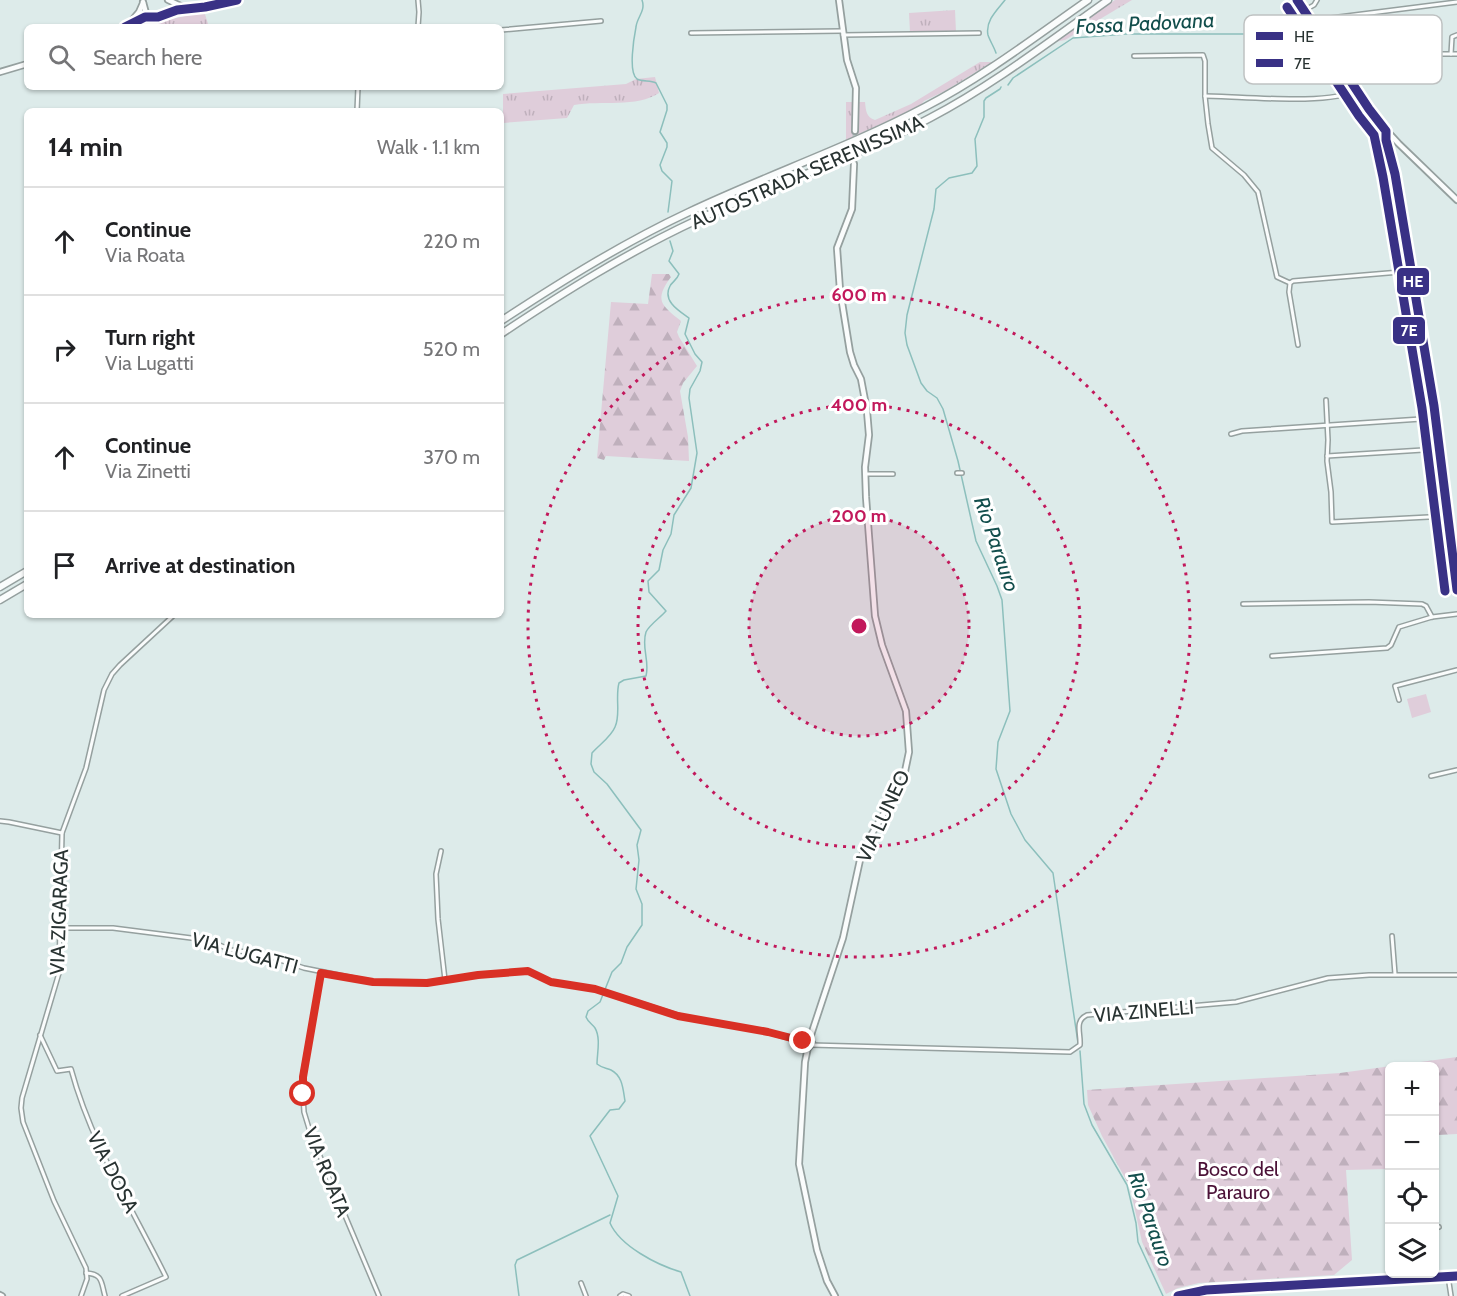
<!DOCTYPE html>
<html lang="en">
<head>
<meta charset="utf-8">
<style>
  body { margin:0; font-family:Cabin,sans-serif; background:#f6f6f6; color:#202124 }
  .controls { position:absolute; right:18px; bottom:18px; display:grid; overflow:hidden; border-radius:9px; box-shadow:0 2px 4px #0004 }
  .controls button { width:54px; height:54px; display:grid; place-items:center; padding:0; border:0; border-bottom:2px solid #e0e0e0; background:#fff; color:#202124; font:30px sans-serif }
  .stop { position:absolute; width:18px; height:18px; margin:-14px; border:4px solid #d93025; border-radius:50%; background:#fff }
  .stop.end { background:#d93025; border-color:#fff; box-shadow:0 2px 6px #0008 }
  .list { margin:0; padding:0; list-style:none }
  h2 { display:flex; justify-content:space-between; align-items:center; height:78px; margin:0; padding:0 24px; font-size:26px }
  h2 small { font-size:20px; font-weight:400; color:#757577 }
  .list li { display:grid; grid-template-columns:39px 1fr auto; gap:18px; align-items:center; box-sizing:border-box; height:108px; padding:0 24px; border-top:2px solid #e0e0e0 }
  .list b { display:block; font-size:22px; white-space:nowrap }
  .list p { margin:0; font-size:20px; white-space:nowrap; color:#757577 }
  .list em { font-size:20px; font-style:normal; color:#757577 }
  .icon { flex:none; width:33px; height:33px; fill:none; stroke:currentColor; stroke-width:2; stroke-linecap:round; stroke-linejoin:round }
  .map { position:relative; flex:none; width:1457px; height:1296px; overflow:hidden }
  .search { position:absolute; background:#fff; box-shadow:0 2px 4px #0004; left:24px; top:24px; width:480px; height:66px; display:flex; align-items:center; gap:15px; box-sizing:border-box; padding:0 21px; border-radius:9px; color:#757577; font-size:22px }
  .panel { position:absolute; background:#fff; box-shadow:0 2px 4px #0004; left:24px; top:108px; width:480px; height:510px; border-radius:9px }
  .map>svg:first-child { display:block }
  .grass { fill:url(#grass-tufts) }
  .forest { fill:url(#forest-firs) }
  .pitch { fill:#dfcdda }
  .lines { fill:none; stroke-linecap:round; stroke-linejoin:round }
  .stream { stroke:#8cbfbc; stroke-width:1.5 }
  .tertiary-tunnel { stroke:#b9c6c5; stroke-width:4.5; stroke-dasharray:4.5 2; stroke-linecap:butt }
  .minor-casing { stroke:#95a09f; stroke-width:6 }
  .tertiary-casing { stroke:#95a09f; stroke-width:8 }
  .secondary-casing { stroke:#95a09f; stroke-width:8 }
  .motorway-casing { stroke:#95a09f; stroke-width:9 }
  .minor { stroke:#fafcfc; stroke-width:3 }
  .tertiary { stroke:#fafcfc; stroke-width:4.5 }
  .secondary { stroke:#fafcfc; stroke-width:4.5 }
  .motorway { stroke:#fafcfc; stroke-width:6 }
  .bus-1-casing { stroke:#fff; stroke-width:14 }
  .bus-2-casing { stroke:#fff; stroke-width:14 }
  .bus-1 { stroke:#393185; stroke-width:9 }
  .bus-2 { stroke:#393185; stroke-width:9 }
  .route { stroke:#d93025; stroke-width:8 }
  .ring { fill:none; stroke:#c2185b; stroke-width:3; stroke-dasharray:3 6 }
  .labels { text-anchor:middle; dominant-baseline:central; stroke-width:6; stroke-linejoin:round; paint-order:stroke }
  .street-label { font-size:20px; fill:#293332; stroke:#fff }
  .park-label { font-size:20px; fill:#4b1137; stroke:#fff }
  .water-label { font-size:21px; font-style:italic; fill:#124e4c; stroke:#fff }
  .key { fill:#fff; stroke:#bfc2c2; stroke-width:1.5 }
  .key-label { font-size:16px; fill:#293332 }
  .centre { fill:#c2185b; stroke:#fff; stroke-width:3 }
  .ring-label { font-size:18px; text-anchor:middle; font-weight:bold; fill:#c2185b; stroke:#fff; stroke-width:6; stroke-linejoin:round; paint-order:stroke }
  .line-badge { stroke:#fff; stroke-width:2 }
  .badge-label { font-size:16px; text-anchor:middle; font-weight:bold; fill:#fff }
</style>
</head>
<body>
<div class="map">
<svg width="1457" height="1296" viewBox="0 0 1457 1296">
  <defs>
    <pattern id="grass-tufts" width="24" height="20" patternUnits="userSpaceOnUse" patternTransform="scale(1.5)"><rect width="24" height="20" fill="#dfcdda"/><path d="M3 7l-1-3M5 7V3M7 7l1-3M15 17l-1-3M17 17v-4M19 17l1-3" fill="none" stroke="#bfb0bc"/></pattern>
    <pattern id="forest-firs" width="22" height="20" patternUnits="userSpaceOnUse" patternTransform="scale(1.5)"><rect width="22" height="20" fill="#dfcdda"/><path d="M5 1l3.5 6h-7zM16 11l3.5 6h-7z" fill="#bfb0bc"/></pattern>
  </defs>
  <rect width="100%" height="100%" fill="#ddebea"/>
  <g class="grass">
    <path d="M1115,0H1132L1065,40L1055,42Z"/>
    <path d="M955,10L956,32H910L909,13Z"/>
    <path d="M204,11L209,27L206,24L192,27H141Z"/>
    <path d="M980,62H992L945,91L924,101L920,106L846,140V102H865C866,111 866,117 875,120L911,104Z"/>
    <path d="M655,77L659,93C637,108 601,100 574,105L567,118L503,123V94L626,84L636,79Z"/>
  </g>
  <g class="forest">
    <path d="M652,274H669L671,277C654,300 661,305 681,321L677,332L679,337L697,366L683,383L680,391L688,437L689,461L606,456L604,460L597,458L611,302L648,304Z"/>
    <path d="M1457,1057V1134L1438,1135L1437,1167H1434V1066H1390L1389,1169L1346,1170L1352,1260L1334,1275L1199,1283L1178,1288L1166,1294L1142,1242L1130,1187L1102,1136L1088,1105L1087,1090L1340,1073Z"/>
  </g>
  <path class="pitch" d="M1426,694L1431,712L1412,718L1407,699Z"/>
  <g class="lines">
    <g class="stream">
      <path d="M642,0C646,11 637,17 636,27C634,37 628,73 637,79C643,82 650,80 656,83L667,105V110L660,132L667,143V147L660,165L662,171L672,181L668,212"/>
      <path d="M996,53C994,47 990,41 988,35C985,21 997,10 1005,0"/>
      <path d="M1008,85L1013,78L1073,38L1126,34H1270L1294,46"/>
      <path d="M1001,87L1000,89L986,98L984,101V117L975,139L977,166L972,173L949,178L936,189L934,209L907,315L905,333L907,345L921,383L927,391L937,398L943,409L958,461L976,541L997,586L1002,600L1010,711L998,742L996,769L1011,814L1025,840L1053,873L1078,1043"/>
      <path d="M670,241L673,251L669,261L679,274C677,280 672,282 670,286C662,301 679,311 689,318L685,334L695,354L702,362L700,371L690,389L689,398L697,453L691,488L674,515L671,534L663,550L659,570L648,581L649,592L666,611C661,617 649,625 646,632C641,647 650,661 646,676L624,680L619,683C615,697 621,715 615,727C611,737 599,745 592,753L591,764L594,772L607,784L641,830L637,845L639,860L636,889L642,904V925L627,947L621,963L612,972L600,1002L588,1011L586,1017C588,1022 592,1024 595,1028C601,1038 597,1054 597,1064C602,1068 606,1068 611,1070C623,1076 623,1090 625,1101L619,1109L610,1110L590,1136L618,1196L610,1223C620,1246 657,1265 681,1272L690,1296"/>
      <path d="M1080,1051L1084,1104L1092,1125L1127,1185L1136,1223L1138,1242L1163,1296"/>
      <path d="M519,1296L515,1265L517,1260L610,1215"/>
    </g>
    <path class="tertiary-tunnel" d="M854,164L855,131"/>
    <defs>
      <g id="minor">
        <path d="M418,0L419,12L418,27"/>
        <path d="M1305,10L1314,5L1317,0"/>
        <path d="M1312,23L1323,19L1457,2"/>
        <path d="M501,30L601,21"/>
        <path d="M691,33L842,31"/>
        <path d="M843,35L979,33"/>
        <path d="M1451,54L1452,37L1457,35"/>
        <path d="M1134,56L1203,55L1205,61V96L1208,124L1212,148L1244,175L1258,192L1277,277L1290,283"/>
        <path d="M1340,64L1381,53L1411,52L1423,54H1457"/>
        <path d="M1205,96C1239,96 1330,106 1356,90"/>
        <path d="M357,111L358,87"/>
        <path d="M1298,345L1289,292L1290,283L1293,281L1412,271"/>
        <path d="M1326,400L1328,440L1327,461L1331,492L1332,522L1448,516"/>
        <path d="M1231,434L1242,431L1436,418"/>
        <path d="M1327,456L1439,449"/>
        <path d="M957,473H962"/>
        <path d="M865,474H893"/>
        <path d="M1243,604L1369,602L1422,604L1426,606L1432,617"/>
        <path d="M1272,656L1387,648L1391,645L1399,627L1432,617L1457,614"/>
        <path d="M1399,700L1395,686L1457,670"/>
        <path d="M1431,776L1457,770"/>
        <path d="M0,821L9,822L62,833"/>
        <path d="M441,851L436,874L438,919L445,980"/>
        <path d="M60,928H113L199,939L212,942L231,950L262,954L304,968L373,982L427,983L478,975L528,971L551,982L595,989L684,1017L768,1032L806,1043"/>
        <path d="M1392,936L1395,974"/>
        <path d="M321,973L302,1080L304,1112L311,1135L379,1296"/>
        <path d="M40,1035L57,1071L71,1069C91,1143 132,1208 166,1277L122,1296"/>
        <path d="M811,1045L1070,1052L1080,1045C1081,1033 1074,1021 1087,1015L1236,1002L1328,978L1369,975H1457"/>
        <path d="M1434,1228L1439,1227"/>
        <path d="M86,1273C103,1274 101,1282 105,1296"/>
        <path d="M1448,1276L1451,1296"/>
        <path d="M581,1283L586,1296"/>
        <path d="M81,1296L87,1279L86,1268L54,1201L23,1122L21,1108L22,1098L59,973L62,833L86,768L104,690L112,674L120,665L174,615"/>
        <path d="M620,1296L623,1294L629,1296"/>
      </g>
      <g id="tertiary">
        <path d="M839,0L847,60L856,88L855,131"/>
        <path d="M808,1041L812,1043L809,1047L806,1044Z"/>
        <path d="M809,1041L843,938L860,860L870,837L903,781L909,752L906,711L882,645L875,616L866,497L865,467L869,435L867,411L861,379L854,365L850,352L840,290L837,248L852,209L854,164"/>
        <path d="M808,1047L805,1062L799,1164L817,1250L827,1281L835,1296"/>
        <path d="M0,1295L2,1296"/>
      </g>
      <g id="secondary">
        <path d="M168,0L183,7"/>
        <path d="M1297,0L1375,118L1399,144L1457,200"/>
        <path d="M143,2L146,13L157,17L177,10L205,7L237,0"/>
        <path d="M128,25L139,12L143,3"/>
        <path d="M125,27L150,16"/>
        <path d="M0,72L27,64"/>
        <path d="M1373,119L1385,144"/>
        <path d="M1386,131V140L1395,174L1434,406L1457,590"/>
        <path d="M1178,1296L1206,1290L1421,1277L1457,1276"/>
      </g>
      <g id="motorway">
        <path d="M501,321C562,281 623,243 689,212C767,175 849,147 925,107C983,77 1035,37 1088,0"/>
        <path d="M501,334C564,292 628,252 697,220C774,184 855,158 930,118C993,85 1050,41 1108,0"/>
        <path d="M0,587L27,571"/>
        <path d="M0,600L27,584"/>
      </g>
    </defs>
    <use href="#minor" class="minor-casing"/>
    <use href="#tertiary" class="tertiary-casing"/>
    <use href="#secondary" class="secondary-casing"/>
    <use href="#motorway" class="motorway-casing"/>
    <use href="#minor" class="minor"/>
    <use href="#tertiary" class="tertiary"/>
    <use href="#secondary" class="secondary"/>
    <use href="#motorway" class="motorway"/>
    <defs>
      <g id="bus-1">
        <path d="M1297,0L1369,109L1386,131V140L1395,174L1434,406L1457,590"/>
        <path d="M125,27L145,17H158L177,10L205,7L237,0"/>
        <path d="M1178,1296L1206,1290L1457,1276"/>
      </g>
      <path id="bus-2" d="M1287,7L1359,116L1374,135L1383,177L1422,408L1445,591"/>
    </defs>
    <use href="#bus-1" class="bus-1-casing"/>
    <use href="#bus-2" class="bus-2-casing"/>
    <use href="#bus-1" class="bus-1"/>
    <use href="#bus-2" class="bus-2"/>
  </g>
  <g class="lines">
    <path class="route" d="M303,1094V1077L321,973L373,982L427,983L478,975L528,971L551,982L595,989L678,1016L768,1032L803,1041"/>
  </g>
  <circle cx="859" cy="626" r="110" fill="#c2185b" fill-opacity=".12"/>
  <g class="ring">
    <circle cx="859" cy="626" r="110"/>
    <circle cx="859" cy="626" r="221"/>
    <circle cx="859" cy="626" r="331"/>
  </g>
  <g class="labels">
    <g class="street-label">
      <text transform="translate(807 172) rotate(-24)">AUTOSTRADA SERENISSIMA</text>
      <text transform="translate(883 816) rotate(-65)">VIA LUNEO</text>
      <text transform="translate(59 912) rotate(-88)">VIA ZIGARAGA</text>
      <text transform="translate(245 953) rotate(15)">VIA LUGATTI</text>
      <text transform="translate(1144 1011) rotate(-5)">VIA ZINELLI</text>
      <text transform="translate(113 1172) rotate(63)">VIA DOSA</text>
      <text transform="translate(327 1172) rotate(68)">VIA ROATA</text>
    </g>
    <g class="park-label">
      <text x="1238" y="1169">Bosco del<tspan x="1238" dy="23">Parauro</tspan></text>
    </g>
    <g class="water-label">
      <text transform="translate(1145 23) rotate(-3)">Fossa Padovana</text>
      <text transform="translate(997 544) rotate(71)">Rio Parauro</text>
      <text transform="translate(1151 1219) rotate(71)">Rio Parauro</text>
    </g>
  </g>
  <rect x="1244" y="15" width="198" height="69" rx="9" class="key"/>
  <rect x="1256" y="32" width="27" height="8" fill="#393185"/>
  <rect x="1256" y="59" width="27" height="8" fill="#393185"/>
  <g class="key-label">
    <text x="1294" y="42">HE</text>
    <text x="1294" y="69">7E</text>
  </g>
  <circle cx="859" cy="626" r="9" class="centre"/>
  <g class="ring-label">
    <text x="859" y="301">600 m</text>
    <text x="859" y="411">400 m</text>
    <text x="859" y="522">200 m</text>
  </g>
  <g class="line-badge">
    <rect x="1396" y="267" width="34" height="29" rx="6" fill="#393185"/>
    <rect x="1392" y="316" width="34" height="29" rx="6" fill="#393185"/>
  </g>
  <g class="badge-label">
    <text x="1413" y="287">HE</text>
    <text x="1409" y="336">7E</text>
  </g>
</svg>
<div class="controls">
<button>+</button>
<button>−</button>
<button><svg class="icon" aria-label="locate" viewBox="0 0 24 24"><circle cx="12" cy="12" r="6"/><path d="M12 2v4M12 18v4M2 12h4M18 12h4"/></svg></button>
<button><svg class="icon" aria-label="layers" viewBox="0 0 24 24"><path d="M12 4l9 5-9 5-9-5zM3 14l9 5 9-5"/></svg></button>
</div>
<div class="stop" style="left:303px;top:1094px"></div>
<div class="stop end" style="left:803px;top:1041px"></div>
<div class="search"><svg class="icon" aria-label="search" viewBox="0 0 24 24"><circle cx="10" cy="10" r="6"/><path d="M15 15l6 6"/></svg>Search here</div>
<section class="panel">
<h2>14 min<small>Walk · 1.1 km</small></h2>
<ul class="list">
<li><svg class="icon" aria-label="ahead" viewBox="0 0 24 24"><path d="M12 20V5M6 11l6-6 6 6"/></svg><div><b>Continue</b><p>Via Roata</p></div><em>220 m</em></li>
<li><svg class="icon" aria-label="right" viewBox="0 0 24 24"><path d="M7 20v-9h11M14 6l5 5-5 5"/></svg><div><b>Turn right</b><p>Via Lugatti</p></div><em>520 m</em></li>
<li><svg class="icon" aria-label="ahead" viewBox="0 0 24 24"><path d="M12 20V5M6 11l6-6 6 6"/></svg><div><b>Continue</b><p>Via Zinetti</p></div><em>370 m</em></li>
<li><svg class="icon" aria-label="arrive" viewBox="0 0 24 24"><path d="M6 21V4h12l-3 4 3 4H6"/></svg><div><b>Arrive at destination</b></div></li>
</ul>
</section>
</div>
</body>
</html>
